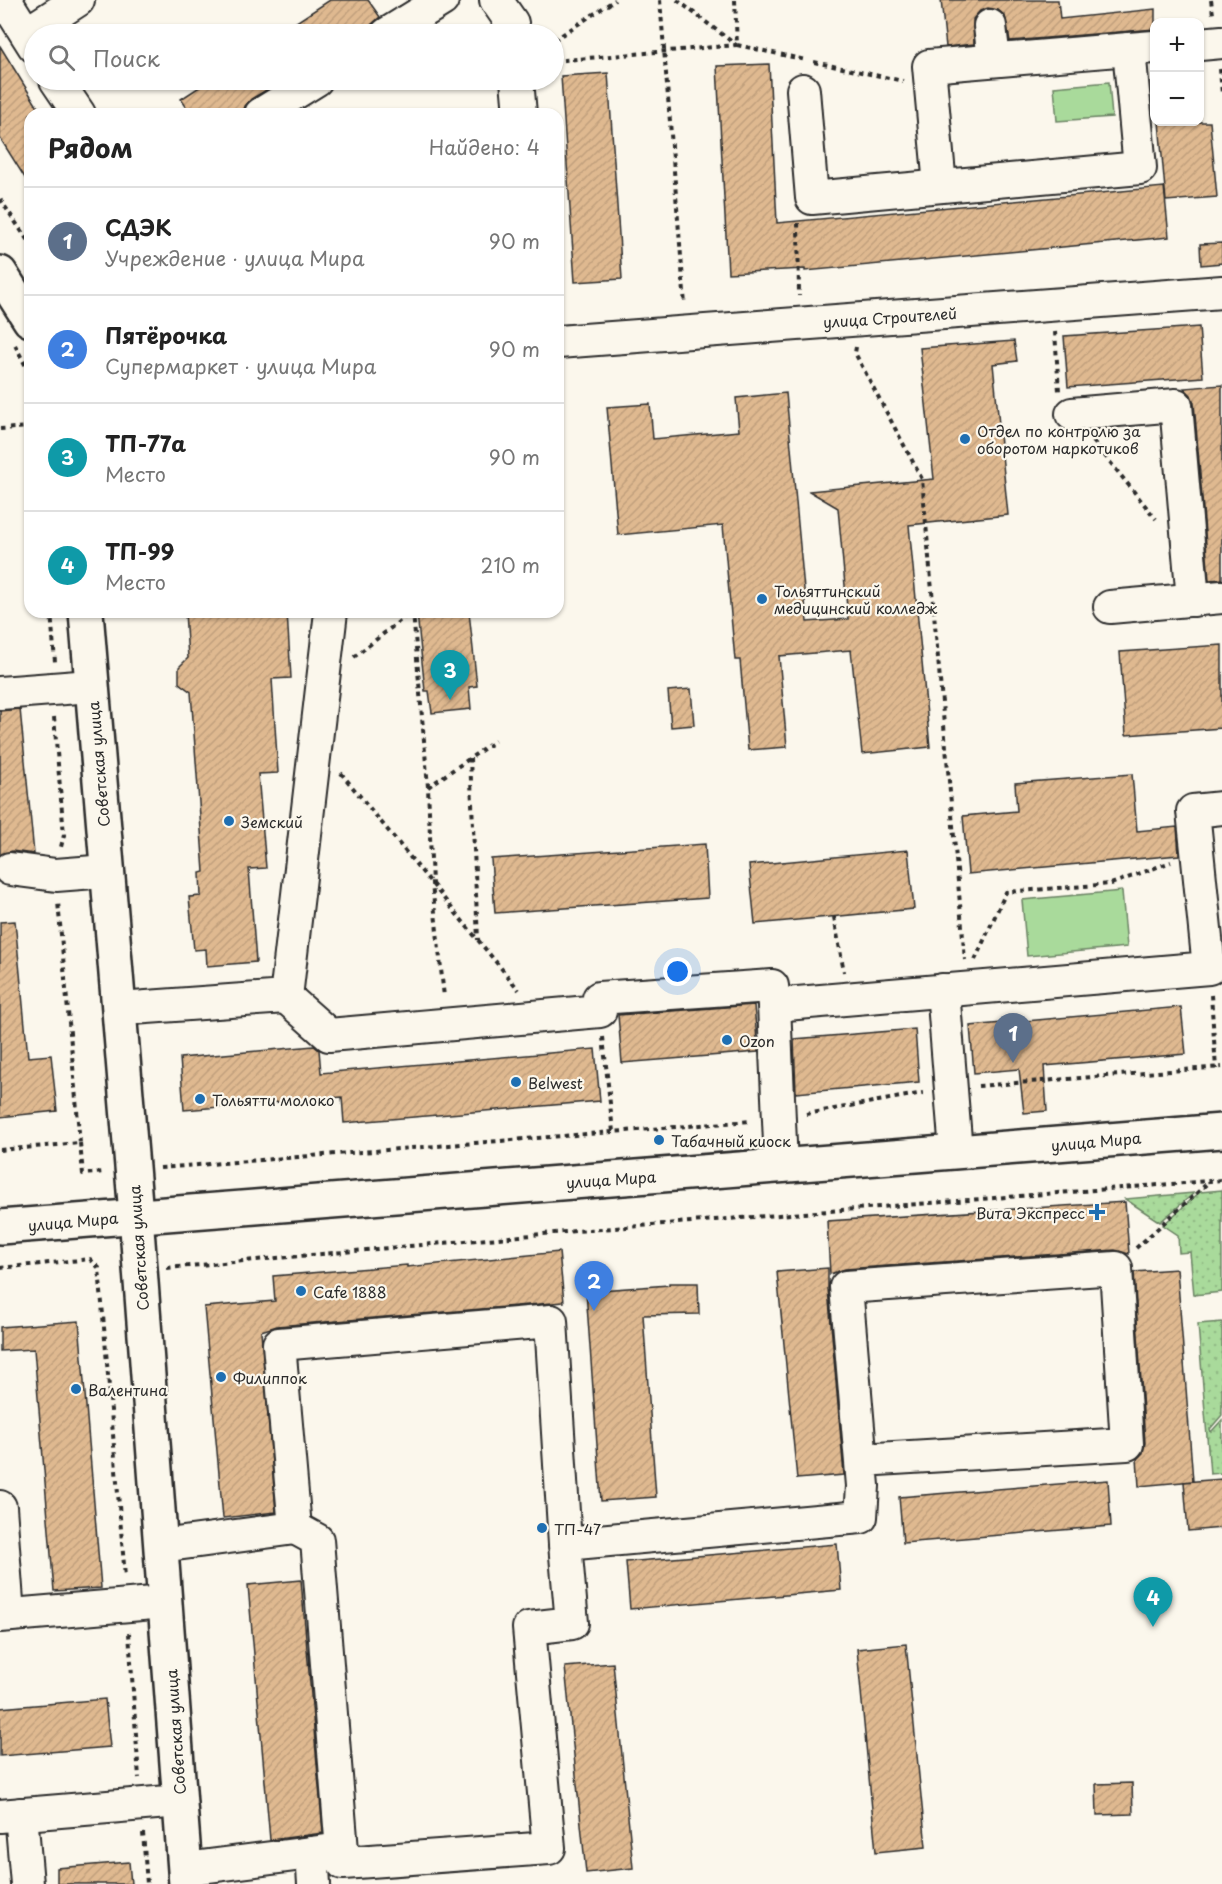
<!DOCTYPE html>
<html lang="ru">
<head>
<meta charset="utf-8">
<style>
  body { margin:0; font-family:"Playpen Sans",sans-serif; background:#f2f2f2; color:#222 }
  .controls { position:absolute; right:18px; top:18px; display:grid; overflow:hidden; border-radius:12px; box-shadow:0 2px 4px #0004 }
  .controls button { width:54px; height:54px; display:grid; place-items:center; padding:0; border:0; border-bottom:2px solid #e0e0e0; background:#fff; color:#222; font:30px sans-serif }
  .you { position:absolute; left:678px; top:972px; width:21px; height:21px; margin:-15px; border:4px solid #fff; border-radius:50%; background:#1a73e8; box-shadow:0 0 0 9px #1a73e833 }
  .badge { display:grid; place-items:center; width:39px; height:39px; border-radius:50%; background:#1a73e8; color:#fff; font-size:20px; font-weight:700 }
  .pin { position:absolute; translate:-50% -50px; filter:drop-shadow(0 2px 3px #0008) }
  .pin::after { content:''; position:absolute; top:32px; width:21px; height:18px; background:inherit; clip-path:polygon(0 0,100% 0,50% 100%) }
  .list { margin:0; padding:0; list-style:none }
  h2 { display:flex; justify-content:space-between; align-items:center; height:78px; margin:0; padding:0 24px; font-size:26px }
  h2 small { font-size:20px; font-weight:400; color:#767676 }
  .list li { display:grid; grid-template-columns:39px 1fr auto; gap:18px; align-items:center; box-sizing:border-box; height:108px; padding:0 24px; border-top:2px solid #e0e0e0 }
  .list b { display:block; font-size:22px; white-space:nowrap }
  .list p { margin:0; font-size:20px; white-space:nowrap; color:#767676 }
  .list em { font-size:20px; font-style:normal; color:#767676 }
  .icon { flex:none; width:33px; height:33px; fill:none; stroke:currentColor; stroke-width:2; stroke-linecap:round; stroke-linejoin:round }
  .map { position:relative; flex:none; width:1222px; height:1884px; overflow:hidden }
  .search { position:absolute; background:#fff; box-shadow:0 2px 4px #0004; left:24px; top:24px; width:540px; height:66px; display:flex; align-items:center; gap:15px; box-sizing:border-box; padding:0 21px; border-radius:33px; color:#767676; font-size:22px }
  .panel { position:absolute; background:#fff; box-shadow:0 2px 4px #0004; left:24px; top:108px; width:540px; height:510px; border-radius:18px }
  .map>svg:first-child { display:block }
  .grass { fill:url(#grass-dots); stroke:#6a8263; stroke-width:1.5 }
  .pitch { fill:#a9da9b; stroke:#6a8263; stroke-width:1.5 }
  .building { fill:url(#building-hatch); stroke:#2b2b2b; stroke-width:1.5 }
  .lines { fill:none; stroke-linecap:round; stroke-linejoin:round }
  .minor-casing { stroke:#2b2b2b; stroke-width:36 }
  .major-casing { stroke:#2b2b2b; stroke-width:38 }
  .path { stroke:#2b2b2b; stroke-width:4; stroke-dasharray:4.5 4.5; stroke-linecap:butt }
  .minor { stroke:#fbf7ec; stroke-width:32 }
  .major { stroke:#fbf7ec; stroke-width:33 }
  .poi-dot { fill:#1f6fb2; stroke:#fbf7ec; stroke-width:2 }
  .labels { text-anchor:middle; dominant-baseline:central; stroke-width:4.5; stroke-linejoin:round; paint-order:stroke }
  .street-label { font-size:15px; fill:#2b2b2b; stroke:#fbf7ec }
  .poi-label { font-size:15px; fill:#2b2b2b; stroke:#fbf7ec; text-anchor:start }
</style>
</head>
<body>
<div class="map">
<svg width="1222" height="1884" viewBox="0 0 1222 1884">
  <defs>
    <pattern id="grass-dots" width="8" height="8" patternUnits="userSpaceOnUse" patternTransform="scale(1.5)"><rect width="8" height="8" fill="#a9da9b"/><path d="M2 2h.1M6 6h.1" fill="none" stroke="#92bb86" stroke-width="1.8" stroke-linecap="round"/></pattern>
    <pattern id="building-hatch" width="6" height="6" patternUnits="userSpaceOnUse" patternTransform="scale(1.5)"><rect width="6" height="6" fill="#dfb990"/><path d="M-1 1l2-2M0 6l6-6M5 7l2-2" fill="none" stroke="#c09f7c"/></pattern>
  </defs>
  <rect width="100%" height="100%" fill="#fbf7ec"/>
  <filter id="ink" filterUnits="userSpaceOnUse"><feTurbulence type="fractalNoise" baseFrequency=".0167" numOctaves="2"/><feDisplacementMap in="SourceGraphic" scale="12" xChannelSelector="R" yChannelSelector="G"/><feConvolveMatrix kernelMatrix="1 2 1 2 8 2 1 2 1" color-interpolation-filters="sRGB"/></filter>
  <g filter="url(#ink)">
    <g class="grass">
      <path d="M1222,1190V1292L1194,1295L1190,1252L1179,1253L1178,1235L1163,1225L1200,1192Z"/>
      <path d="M1194,1193L1160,1222L1125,1199Z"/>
      <path d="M1222,1322V1415L1210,1429L1211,1432L1222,1420V1473L1210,1474L1198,1324Z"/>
    </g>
    <g class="pitch">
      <path d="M1109,82L1112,117L1057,121L1054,87Z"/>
      <path d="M1122,891L1127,947L1027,956L1022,900Z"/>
    </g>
    <g class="building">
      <path d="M330,0H368L380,17L371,25L368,34H278Z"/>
      <path d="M941,0H1058L1060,19L1155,9V29L1010,41L1005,16L998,10L988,8L980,11L973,19L974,44L946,47Z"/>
      <path d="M0,46L42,114H30V186L0,138Z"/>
      <path d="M769,64L777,223L1164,187L1169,237L805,271V269L728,273L717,66Z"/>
      <path d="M608,73L622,279L575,282L561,76Z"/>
      <path d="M210,80H283L251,99L245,106L243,114H191L181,99Z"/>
      <path d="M1159,122H1210L1217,197L1166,201Z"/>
      <path d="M1222,243V263L1201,265L1200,244Z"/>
      <path d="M1199,327L1203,377L1068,387L1064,336Z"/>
      <path d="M1014,341L1017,361L993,364L1008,515L909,525L930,747L862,754L851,650L779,656L787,747L748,750L740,660H735L723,525L618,535L607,407L650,404L653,439L739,431L736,398L786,393L807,622L848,619L838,508L809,491L934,479L920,348Z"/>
      <path d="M1222,385V579L1209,580L1194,403L1191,395L1184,388Z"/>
      <path d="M185,612H287L291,678L272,679L278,773L258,774L266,868L249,869L256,962L207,966L206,949L194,950L189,897L201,896L200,873L204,872L191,692L179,683V667L188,658Z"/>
      <path d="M429,612H469L477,686L469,687L471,709L432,713L429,691H425L417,613Z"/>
      <path d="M1222,645V728L1126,735L1120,652Z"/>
      <path d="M691,689L694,725L671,727L668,691Z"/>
      <path d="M20,709L34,854L12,851L0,855V711Z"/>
      <path d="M1132,774L1137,831L1177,827L1179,855L968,874L963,816L1017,811L1015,783Z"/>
      <path d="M705,844L708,898L495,913L491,859Z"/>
      <path d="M908,850L914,909L755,924L749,865Z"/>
      <path d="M15,921L28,1057L51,1055L57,1111L0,1117V922Z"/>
      <path d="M754,1005L758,1052L622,1063L618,1015Z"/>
      <path d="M1181,1007L1186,1054L1044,1066L1047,1111L1024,1113L1019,1069L974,1073L970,1026Z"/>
      <path d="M915,1029L919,1082L796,1093L794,1039Z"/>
      <path d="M314,1046L319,1050L321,1073L595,1049L600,1101L344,1123L342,1097L184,1110L180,1058Z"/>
      <path d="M1125,1202L1129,1254L1115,1250L845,1269L830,1274L827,1221Z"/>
      <path d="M559,1252L564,1302L277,1326L261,1331L276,1512L223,1518L204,1307L275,1301L273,1276L407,1265V1267Z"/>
      <path d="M828,1268V1289L844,1475L797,1479L777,1272Z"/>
      <path d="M1177,1269L1193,1481L1139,1486L1137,1459L1143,1453L1145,1443L1134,1272Z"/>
      <path d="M669,1283H698L699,1314L643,1315L656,1497L601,1501L586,1291L669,1285Z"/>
      <path d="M79,1321L101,1588L54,1591L34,1349L0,1351V1327Z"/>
      <path d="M1222,1479V1528L1188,1531L1184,1482Z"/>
      <path d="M1108,1480L1111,1526L903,1543L899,1497Z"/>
      <path d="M837,1544L841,1590L630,1609L626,1562Z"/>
      <path d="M301,1580L323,1833L270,1840L248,1585Z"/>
      <path d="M906,1644L926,1847L876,1852L857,1649Z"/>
      <path d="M613,1663L633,1868L586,1873L565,1667Z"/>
      <path d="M105,1699L110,1747L0,1756V1708Z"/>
      <path d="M1132,1783L1133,1814L1097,1815L1096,1784Z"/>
      <path d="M129,1862L131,1884H57V1868Z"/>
    </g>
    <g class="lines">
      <defs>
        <g id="minor">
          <path d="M5,0L34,46"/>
          <path d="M496,0L512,23L513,34"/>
          <path d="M990,26L994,60"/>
          <path d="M27,33L78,0"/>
          <path d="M387,34L442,0"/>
          <path d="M1200,44L1222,42"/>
          <path d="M56,80L79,114"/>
          <path d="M517,80L520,114"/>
          <path d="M803,90L812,198L1140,168L1129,49L1154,47"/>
          <path d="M261,114L316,80"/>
          <path d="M940,186L929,66L1129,49"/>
          <path d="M558,342L1222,292"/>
          <path d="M1072,414L1176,405L1193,600"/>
          <path d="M1110,607L1222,597"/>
          <path d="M0,693L91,686"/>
          <path d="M10,869L56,875L107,871"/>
          <path d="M943,990L956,1152"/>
          <path d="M286,997L329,1035L600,1011L599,998L772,986L774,1005L1209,968L1193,811L1222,808"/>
          <path d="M774,1005L781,1166"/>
          <path d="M119,1009L286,997L331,612"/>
          <path d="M0,1507L8,1615"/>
          <path d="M295,1528L317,1540L343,1863L549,1848L529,1628L572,1623L565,1544"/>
          <path d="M161,1546L295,1528L279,1344L551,1321L565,1544L861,1517L863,1486L846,1287L1116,1268L1127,1444L861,1460"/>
          <path d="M0,1616L165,1602"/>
          <path d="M21,1814L27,1884"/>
          <path d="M0,1816L180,1801"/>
          <path d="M312,1853L314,1884"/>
          <path d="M185,1869L342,1849"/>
        </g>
        <g id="major">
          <path d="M0,273L30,320"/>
          <path d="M86,612L136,1215L186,1884"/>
          <path d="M0,1227L1222,1131"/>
        </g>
      </defs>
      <use href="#minor" class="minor-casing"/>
      <use href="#major" class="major-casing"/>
      <g class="path">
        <path d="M660,0L685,305"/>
        <path d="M677,0L736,45"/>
        <path d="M735,0L737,45L806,60"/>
        <path d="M1211,0L1213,14"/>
        <path d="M554,40L615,0"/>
        <path d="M554,61L737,45"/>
        <path d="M814,62L903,81"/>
        <path d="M1220,69L1222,95"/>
        <path d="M0,199L30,244"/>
        <path d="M798,223L799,296"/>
        <path d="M1055,332L1059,391"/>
        <path d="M15,345L30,374"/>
        <path d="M856,347L855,353L922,479L965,960"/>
        <path d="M0,429L30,427"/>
        <path d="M1093,441L1156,519"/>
        <path d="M51,612L55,662"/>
        <path d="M413,612L428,787L432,884L444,997"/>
        <path d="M354,657L411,612"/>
        <path d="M54,717L64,835L61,847"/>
        <path d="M470,758L478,940"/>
        <path d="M341,773L519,990"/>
        <path d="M428,787L495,741"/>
        <path d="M834,917L844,972"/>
        <path d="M975,960L1006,892L1111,884L1171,862"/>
        <path d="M1211,995L1216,1069"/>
        <path d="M603,1037L613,1132"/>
        <path d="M978,1086L1222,1067"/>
        <path d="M806,1114L923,1093"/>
        <path d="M80,1143L83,1174L105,1172"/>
        <path d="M0,1150L80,1143L58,902"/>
        <path d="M160,1168L751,1121"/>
        <path d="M1136,1248L1210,1181"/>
        <path d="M0,1268L90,1259L99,1268L125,1577"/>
        <path d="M167,1268L576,1231L1222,1180"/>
        <path d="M129,1633L139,1778"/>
        <path d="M143,1833L147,1884"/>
      </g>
      <use href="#minor" class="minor"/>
      <use href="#major" class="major"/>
    </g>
  </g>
  <g class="poi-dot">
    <circle cx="965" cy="439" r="6"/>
    <circle cx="762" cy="599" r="6"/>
    <circle cx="229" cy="821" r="6"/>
    <circle cx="727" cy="1040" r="6"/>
    <circle cx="516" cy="1082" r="6"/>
    <circle cx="200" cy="1099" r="6"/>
    <circle cx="659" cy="1140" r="6"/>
    <path d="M1094 1203h6v6h6v6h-6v6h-6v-6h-6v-6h6z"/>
    <circle cx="301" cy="1291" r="6"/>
    <circle cx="221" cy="1377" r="6"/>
    <circle cx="76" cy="1389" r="6"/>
    <circle cx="542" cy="1528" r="6"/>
  </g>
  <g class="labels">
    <g class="street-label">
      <text transform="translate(890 317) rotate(-4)">улица Строителей</text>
      <text transform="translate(98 764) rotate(-95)">Советская улица</text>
      <text transform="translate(1096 1141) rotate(-5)">улица Мира</text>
      <text transform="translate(611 1179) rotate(-4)">улица Мира</text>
      <text transform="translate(73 1221) rotate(-5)">улица Мира</text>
      <text transform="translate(138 1248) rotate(-94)">Советская улица</text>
      <text transform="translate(175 1732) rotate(-94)">Советская улица</text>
    </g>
    <g class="poi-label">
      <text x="977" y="430">Отдел по контролю за<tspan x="977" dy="17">оборотом наркотиков</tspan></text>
      <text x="774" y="590">Тольяттинский<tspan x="774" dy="17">медицинский колледж</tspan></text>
      <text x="241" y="821">Земский</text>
      <text x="739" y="1040">Ozon</text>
      <text x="528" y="1082">Belwest</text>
      <text x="212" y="1099">Тольятти молоко</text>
      <text x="671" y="1140">Табачный киоск</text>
      <text x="1085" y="1212" text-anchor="end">Вита Экспресс</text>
      <text x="313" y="1291">Cafe 1888</text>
      <text x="233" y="1377">Филиппок</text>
      <text x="88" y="1389">Валентина</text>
      <text x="554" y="1528">ТП-47</text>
    </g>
  </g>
</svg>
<div class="controls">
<button>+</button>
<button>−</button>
</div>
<div class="you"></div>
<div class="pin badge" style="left:1013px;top:1063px;background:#5c6f8a">1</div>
<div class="pin badge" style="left:594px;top:1311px;background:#3f7fe0">2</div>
<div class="pin badge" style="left:450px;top:700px;background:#0f9aa8">3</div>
<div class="pin badge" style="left:1153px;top:1627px;background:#0f9aa8">4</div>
<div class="search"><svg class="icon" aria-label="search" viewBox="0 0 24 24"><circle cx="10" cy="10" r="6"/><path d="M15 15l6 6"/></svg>Поиск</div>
<section class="panel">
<h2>Рядом<small>Найдено: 4</small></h2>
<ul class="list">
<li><span class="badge" style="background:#5c6f8a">1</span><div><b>СДЭК</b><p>Учреждение · улица Мира</p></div><em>90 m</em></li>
<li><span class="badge" style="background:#3f7fe0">2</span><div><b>Пятёрочка</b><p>Супермаркет · улица Мира</p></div><em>90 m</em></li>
<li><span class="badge" style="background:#0f9aa8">3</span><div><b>ТП-77а</b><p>Место</p></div><em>90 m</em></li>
<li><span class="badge" style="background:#0f9aa8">4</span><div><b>ТП-99</b><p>Место</p></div><em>210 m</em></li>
</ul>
</section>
</div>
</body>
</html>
